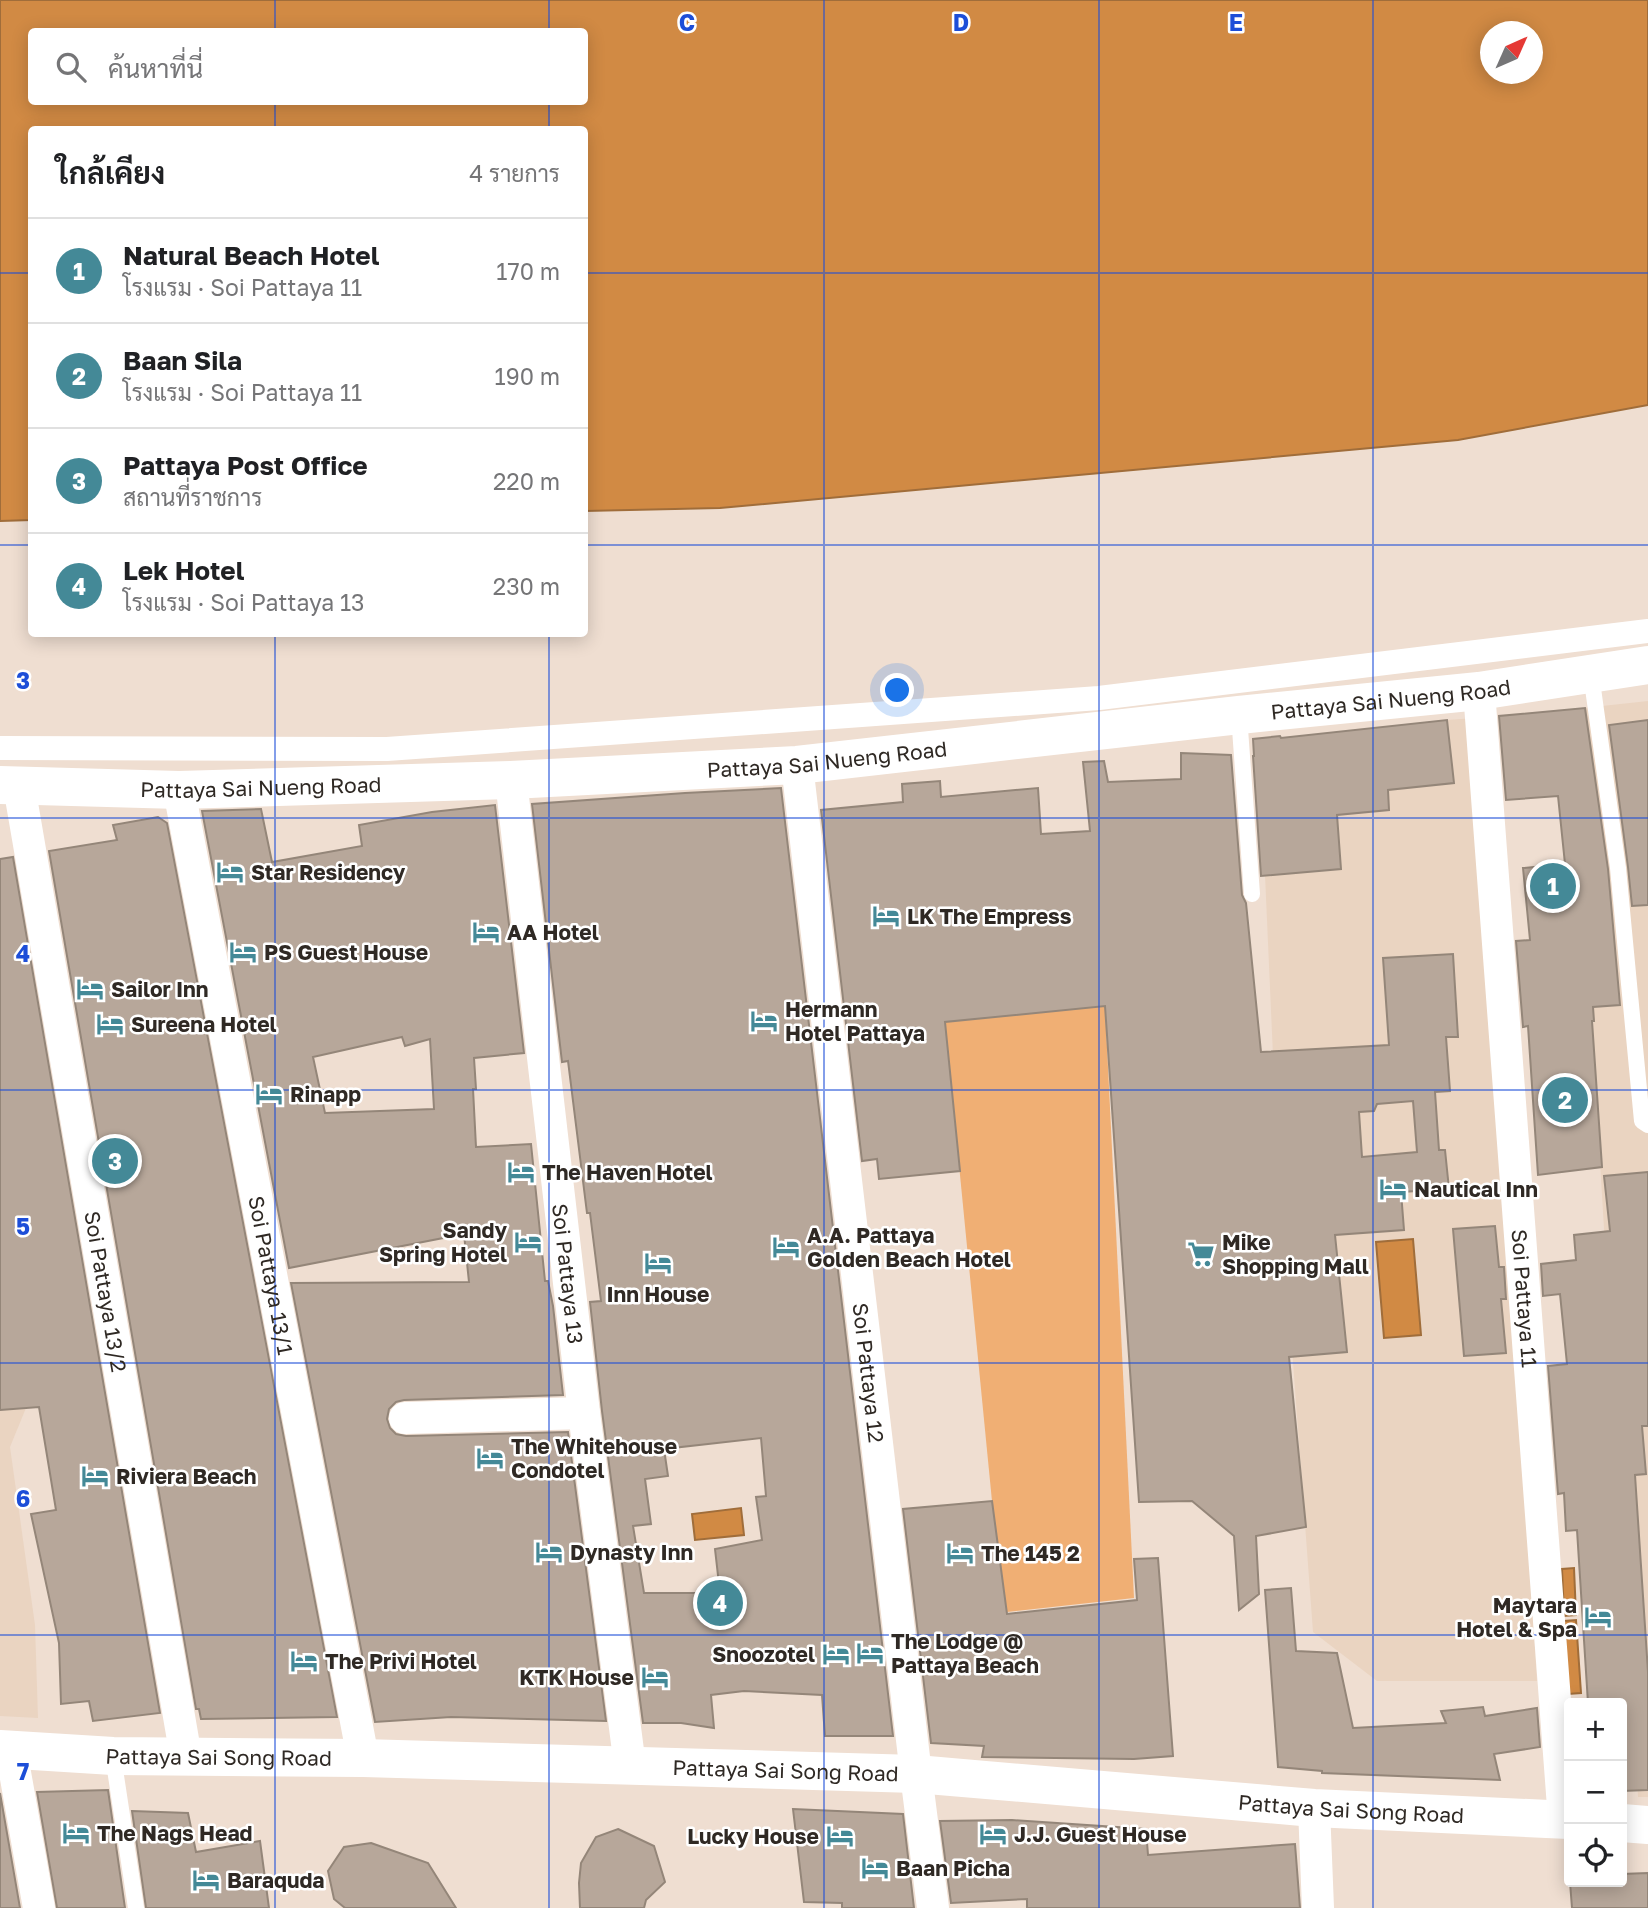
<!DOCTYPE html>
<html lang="th">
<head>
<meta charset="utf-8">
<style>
  body { margin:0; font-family:"Golos Text",Sarabun,sans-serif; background:#f6f6f6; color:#202124 }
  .controls { position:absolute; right:21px; bottom:21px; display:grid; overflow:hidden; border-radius:7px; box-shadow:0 4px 18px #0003 }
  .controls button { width:63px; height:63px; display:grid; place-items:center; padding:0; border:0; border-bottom:2px solid #e0e0e0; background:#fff; color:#202124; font:35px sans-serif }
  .compass { position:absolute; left:1480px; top:21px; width:63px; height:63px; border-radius:50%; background:#fff; box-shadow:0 4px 18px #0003; rotate:45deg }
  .you { position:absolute; left:898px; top:691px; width:24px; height:24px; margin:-18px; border:5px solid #fff; border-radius:50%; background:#1a73e8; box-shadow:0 0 0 10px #1a73e833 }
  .badge { display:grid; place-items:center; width:46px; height:46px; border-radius:50%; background:#448997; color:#fff; font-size:23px; font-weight:700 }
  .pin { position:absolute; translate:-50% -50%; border:4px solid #fff; box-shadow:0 2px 7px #0006 }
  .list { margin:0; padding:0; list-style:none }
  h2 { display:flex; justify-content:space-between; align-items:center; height:91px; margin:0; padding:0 28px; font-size:30px }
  h2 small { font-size:23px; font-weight:400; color:#757577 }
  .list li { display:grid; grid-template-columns:46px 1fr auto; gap:21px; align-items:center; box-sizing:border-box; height:105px; padding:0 28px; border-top:2px solid #e0e0e0 }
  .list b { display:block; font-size:26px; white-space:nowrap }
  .list p { margin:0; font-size:23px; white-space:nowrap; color:#757577 }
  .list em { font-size:23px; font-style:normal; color:#757577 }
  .icon { flex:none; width:38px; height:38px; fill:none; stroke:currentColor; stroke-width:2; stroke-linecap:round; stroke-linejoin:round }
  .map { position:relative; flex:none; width:1648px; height:1908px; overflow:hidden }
  .search { position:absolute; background:#fff; box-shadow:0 4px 18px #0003; left:28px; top:28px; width:560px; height:77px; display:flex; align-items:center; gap:18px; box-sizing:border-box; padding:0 24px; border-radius:7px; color:#757577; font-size:26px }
  .panel { position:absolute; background:#fff; box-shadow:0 4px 18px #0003; left:28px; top:126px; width:560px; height:511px; border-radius:7px }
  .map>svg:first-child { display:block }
  .built { fill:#ead4c1 }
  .green { fill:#f0af74 }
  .water { fill:#d18a44; stroke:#a06d3a; stroke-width:2; fill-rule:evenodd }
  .building { fill:#b7a79a; stroke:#948679; stroke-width:2; fill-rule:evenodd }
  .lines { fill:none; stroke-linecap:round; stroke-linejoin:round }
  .service { stroke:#fff; stroke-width:16 }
  .pedestrian { stroke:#fff; stroke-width:24 }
  .minor { stroke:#fff; stroke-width:32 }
  .secondary { stroke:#fff; stroke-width:38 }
  .grid { fill:none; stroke:#1d4ed8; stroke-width:2; stroke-opacity:0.55 }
  .labels { text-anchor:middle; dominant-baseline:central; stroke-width:5; stroke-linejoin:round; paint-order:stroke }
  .street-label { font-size:21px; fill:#2f2924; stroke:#fff }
  .poi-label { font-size:21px; font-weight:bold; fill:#2f2924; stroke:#fff; text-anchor:start }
  .grid-label { font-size:23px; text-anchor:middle; font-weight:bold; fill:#1d4ed8; stroke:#fff; stroke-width:5; stroke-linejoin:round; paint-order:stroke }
</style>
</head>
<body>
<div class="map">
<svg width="1648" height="1908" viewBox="0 0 1648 1908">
  <rect width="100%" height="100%" fill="#efded1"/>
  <g class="built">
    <path d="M1648,701V1797H1638L1592,1028L1594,1021L1565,710Z"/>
    <path d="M1475,718L1537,1681H1377L1313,1632L1277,1146L1265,875L1341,869L1337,815L1389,810L1388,790L1454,783L1447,720Z"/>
    <path d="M0,1259L26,1408L10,1447L35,1625L38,1718L0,1716Z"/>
  </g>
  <path class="green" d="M1105,1006L1134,1598L1007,1612L992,1501L945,1022Z"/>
  <g class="water">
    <path d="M0,0H1648V405L1458,440L720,508L585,511L584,130H32L31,520L0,521ZM32,32H584V102H32ZM1490,32H1532V74H1490Z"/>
    <path d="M1413,1239L1421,1335L1384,1338L1376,1242Z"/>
    <path d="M741,1508L744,1535L695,1540L692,1514Z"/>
    <path d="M1574,1568L1576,1615L1564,1616L1562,1569Z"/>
    <path d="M1576,1620L1581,1693L1568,1694L1564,1621Z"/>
  </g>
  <g class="building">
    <path d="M1585,708L1608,869L1620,1005L1593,1007L1594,1021H1592L1602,1167L1538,1175L1528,1026L1523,1027L1516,941L1530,940L1523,868L1565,864L1558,796L1506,800L1499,716Z"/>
    <path d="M1447,720L1454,783L1388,790L1389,810L1337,815L1341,869L1261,876L1253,756H1254L1253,739L1280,736L1281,738Z"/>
    <path d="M1648,720V905L1632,906L1628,867L1609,725Z"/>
    <path d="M1181,753L1231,755L1242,895L1246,903L1261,1052L1389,1045L1383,958L1453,954L1458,1037H1446L1450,1091L1435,1092L1439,1150H1445L1449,1189L1401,1192L1404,1230L1335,1235L1347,1352L1289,1357L1306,1527L1256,1536L1259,1594L1239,1610L1234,1536L1192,1501L1139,1502L1105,1006L945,1022L960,1171L879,1179L877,1159L862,1161L821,810L903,802L902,784L940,781L941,797L1038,788L1041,834L1090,831L1083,762L1104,761L1108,782L1181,779ZM1413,1101L1417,1152L1362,1157L1359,1112L1374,1111L1377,1104Z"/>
    <path d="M781,788L893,1736H825L822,1695L744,1691L711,1695L714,1728L681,1723H643L602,1411L590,1302L601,1301L590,1213H587L568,1061L562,1062L532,804L685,793ZM761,1438L766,1496L756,1497L762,1540L715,1549L720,1593H644L633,1526L651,1524L645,1479L668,1476L664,1449Z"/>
    <path d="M495,805L524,1053L474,1058L476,1089H473L476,1147L531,1144L545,1281H548L553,1306L563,1395L404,1400L396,1402L389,1409L387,1419L390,1428L396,1434L406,1436L568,1432L606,1721L451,1717L375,1722L291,1283L469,1282L464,1234L289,1268L202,811L261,809L272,862L362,846L359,825L432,812ZM402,1037L405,1046L430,1039L434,1109L325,1113L313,1057Z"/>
    <path d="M158,817L167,823L337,1717L201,1719L199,1709H196L49,851L117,840L113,825Z"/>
    <path d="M13,857L160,1713L93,1721L89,1701L61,1704L59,1643L31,1514L56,1510L39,1407L0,1410V859Z"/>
    <path d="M1648,1172V1426H1642L1646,1474L1635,1475L1648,1672V1790L1622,1791V1703H1588L1577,1530L1566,1531L1564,1493L1558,1494L1548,1366L1567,1364L1560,1294L1543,1296L1541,1264L1576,1260L1574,1235L1610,1231L1604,1176Z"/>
    <path d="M1495,1226L1499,1267H1504L1506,1299H1501L1506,1353L1464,1356L1453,1229Z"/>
    <path d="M992,1501L1007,1614L1137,1600L1134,1559L1158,1558L1173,1756L1134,1759L982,1757L984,1746L931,1743L903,1509Z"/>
    <path d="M1291,1588L1296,1651L1337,1653L1353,1728L1446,1723L1441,1711L1483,1707L1485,1716L1537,1708L1540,1747L1494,1754L1500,1780L1322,1773V1771L1278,1767L1265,1590Z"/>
    <path d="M108,1790L125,1908H57L37,1792Z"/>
    <path d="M0,1793L20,1908H0Z"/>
    <path d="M793,1809L903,1814L914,1908H842V1903L804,1902Z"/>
    <path d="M132,1811L188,1813L196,1852L260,1841L269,1908H146Z"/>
    <path d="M1012,1820L1146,1829L1148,1855L1295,1844L1300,1908H1027V1899L951,1903L940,1821Z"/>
    <path d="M618,1829L654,1846L665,1882L646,1900L644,1908H580L579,1883L581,1863L596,1837Z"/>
    <path d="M371,1843L428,1863L456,1908H345L334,1899L328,1871L344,1847Z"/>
    <path d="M1648,1873V1908H1572L1570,1882H1622V1874Z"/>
  </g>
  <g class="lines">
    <g class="service">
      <path d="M1591,674L1618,868L1642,1121L1648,1125"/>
      <path d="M1239,715L1252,894"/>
      <path d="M113,1756L136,1908"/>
    </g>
    <path class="pedestrian" d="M0,748L387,749L1099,698L1648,631"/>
    <g class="minor">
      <path id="s1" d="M1479,691L1564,1820"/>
      <path id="s2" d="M797,765L916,1774L933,1908"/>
      <path id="s3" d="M511,780L584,1413L630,1766"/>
      <path id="s4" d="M19,786L186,1757"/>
      <path id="s5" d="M179,790L363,1758"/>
      <path d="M405,1418L584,1413"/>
      <path d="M11,1750L39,1908"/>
      <path d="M1314,1808L1318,1908"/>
    </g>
    <g class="secondary">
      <path id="s6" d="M0,785L179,790L511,780L797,765L1239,715L1479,691L1648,665"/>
      <path id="s7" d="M0,1749L113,1756L363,1758L916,1774L1314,1808L1569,1820"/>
      <path d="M1622,1823L1648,1825"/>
    </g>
  </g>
  <path class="grid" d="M275,0V32M549,0V32M824,0V1908M1099,0V1908M1373,0V1908M275,102V130M549,102V130M0,273H32M584,273H1648M0,545H32M584,545H1648M275,634V1908M549,634V1908M0,818H1648M0,1090H1648M0,1363H1648M0,1635H1648"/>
  <defs>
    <symbol id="hotel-bare" viewBox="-9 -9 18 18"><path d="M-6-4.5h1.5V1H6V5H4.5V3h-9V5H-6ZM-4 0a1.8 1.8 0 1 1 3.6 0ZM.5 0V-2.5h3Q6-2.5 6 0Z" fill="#448997" stroke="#fff" stroke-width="2.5" paint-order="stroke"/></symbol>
    <symbol id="supermarket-bare" viewBox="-9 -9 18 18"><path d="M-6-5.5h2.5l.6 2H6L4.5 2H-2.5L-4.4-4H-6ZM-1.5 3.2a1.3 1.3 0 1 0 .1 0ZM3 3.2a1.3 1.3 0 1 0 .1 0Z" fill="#448997" stroke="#fff" stroke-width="2.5" paint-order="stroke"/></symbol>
  </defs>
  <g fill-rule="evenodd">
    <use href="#hotel-bare" x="211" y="853" width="38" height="38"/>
    <use href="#hotel-bare" x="867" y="897" width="38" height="38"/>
    <use href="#hotel-bare" x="467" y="913" width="38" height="38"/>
    <use href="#hotel-bare" x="224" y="933" width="38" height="38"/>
    <use href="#hotel-bare" x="71" y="970" width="38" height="38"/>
    <use href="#hotel-bare" x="745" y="1002" width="38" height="38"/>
    <use href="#hotel-bare" x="91" y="1005" width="38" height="38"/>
    <use href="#hotel-bare" x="250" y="1075" width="38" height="38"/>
    <use href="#hotel-bare" x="502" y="1153" width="38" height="38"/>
    <use href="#hotel-bare" x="1374" y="1170" width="38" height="38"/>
    <use href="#hotel-bare" x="509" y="1223" width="38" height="38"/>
    <use href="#hotel-bare" x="767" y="1228" width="38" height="38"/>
    <use href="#supermarket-bare" x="1182" y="1235" width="38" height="38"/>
    <use href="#hotel-bare" x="639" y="1244" width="38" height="38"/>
    <use href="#hotel-bare" x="471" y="1439" width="38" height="38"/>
    <use href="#hotel-bare" x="76" y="1457" width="38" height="38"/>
    <use href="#hotel-bare" x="530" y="1533" width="38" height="38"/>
    <use href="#hotel-bare" x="941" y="1534" width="38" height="38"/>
    <use href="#hotel-bare" x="1579" y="1598" width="38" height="38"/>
    <use href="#hotel-bare" x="851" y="1634" width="38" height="38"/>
    <use href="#hotel-bare" x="817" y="1635" width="38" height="38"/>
    <use href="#hotel-bare" x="285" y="1642" width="38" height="38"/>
    <use href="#hotel-bare" x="636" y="1658" width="38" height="38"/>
    <use href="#hotel-bare" x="57" y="1814" width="38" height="38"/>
    <use href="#hotel-bare" x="974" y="1815" width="38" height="38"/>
    <use href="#hotel-bare" x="821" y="1817" width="38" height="38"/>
    <use href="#hotel-bare" x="856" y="1849" width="38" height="38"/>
    <use href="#hotel-bare" x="187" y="1861" width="38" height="38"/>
  </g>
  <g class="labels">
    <g class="street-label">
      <text stroke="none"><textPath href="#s6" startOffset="1395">Pattaya Sai Nueng Road</textPath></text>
      <text stroke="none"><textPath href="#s6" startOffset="828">Pattaya Sai Nueng Road</textPath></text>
      <text stroke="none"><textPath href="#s6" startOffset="261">Pattaya Sai Nueng Road</textPath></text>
      <text stroke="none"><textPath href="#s3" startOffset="497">Soi Pattaya 13</textPath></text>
      <text stroke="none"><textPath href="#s5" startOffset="494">Soi Pattaya 13/1</textPath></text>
      <text stroke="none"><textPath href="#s4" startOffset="513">Soi Pattaya 13/2</textPath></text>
      <text stroke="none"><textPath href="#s1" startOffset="609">Soi Pattaya 11</textPath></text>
      <text stroke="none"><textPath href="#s2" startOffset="612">Soi Pattaya 12</textPath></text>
      <text stroke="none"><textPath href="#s7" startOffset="219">Pattaya Sai Song Road</textPath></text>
      <text stroke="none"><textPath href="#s7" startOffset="786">Pattaya Sai Song Road</textPath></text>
      <text stroke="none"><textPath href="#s7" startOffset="1353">Pattaya Sai Song Road</textPath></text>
    </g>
    <g class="poi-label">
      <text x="251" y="872">Star Residency</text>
      <text x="907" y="916">LK The Empress</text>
      <text x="507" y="932">AA Hotel</text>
      <text x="264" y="952">PS Guest House</text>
      <text x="111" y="989">Sailor Inn</text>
      <text x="785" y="1009">Hermann<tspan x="785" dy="24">Hotel Pattaya</tspan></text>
      <text x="131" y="1024">Sureena Hotel</text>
      <text x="290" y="1094">Rinapp</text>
      <text x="542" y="1172">The Haven Hotel</text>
      <text x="1414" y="1189">Nautical Inn</text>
      <text x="507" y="1230" text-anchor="end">Sandy<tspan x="507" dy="24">Spring Hotel</tspan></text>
      <text x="807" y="1235">A.A. Pattaya<tspan x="807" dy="24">Golden Beach Hotel</tspan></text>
      <text x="1222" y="1242">Mike<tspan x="1222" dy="24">Shopping Mall</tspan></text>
      <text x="658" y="1294" text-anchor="middle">Inn House</text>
      <text x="511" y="1446">The Whitehouse<tspan x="511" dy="24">Condotel</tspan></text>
      <text x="116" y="1476">Riviera Beach</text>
      <text x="570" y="1552">Dynasty Inn</text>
      <text x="981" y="1553">The 145 2</text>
      <text x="1577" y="1605" text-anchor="end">Maytara<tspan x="1577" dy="24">Hotel &amp; Spa</tspan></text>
      <text x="891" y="1641">The Lodge @<tspan x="891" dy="24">Pattaya Beach</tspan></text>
      <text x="815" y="1654" text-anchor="end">Snoozotel</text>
      <text x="325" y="1661">The Privi Hotel</text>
      <text x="634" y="1677" text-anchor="end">KTK House</text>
      <text x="97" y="1833">The Nags Head</text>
      <text x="1014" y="1834">J.J. Guest House</text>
      <text x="819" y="1836" text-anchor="end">Lucky House</text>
      <text x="896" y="1868">Baan Picha</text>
      <text x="227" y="1880">Baraquda</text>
    </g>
  </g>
  <g class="grid-label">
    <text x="687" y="31">C</text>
    <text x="961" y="31">D</text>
    <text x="1236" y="31">E</text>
    <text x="23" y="689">3</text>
    <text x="23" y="962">4</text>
    <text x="23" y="1235">5</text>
    <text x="23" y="1507">6</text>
    <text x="23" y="1780">7</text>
  </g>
</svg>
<div class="controls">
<button>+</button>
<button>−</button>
<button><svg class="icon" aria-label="locate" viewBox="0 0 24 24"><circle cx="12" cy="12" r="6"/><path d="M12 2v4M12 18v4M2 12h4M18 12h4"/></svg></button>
</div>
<svg class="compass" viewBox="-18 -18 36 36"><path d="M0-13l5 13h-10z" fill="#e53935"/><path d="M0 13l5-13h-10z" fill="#757577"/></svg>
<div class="you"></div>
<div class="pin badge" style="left:1553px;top:886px">1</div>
<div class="pin badge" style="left:1565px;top:1100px">2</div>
<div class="pin badge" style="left:115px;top:1161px">3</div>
<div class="pin badge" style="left:720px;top:1603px">4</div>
<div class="search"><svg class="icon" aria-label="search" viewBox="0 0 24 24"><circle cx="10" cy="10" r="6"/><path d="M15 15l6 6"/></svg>ค้นหาที่นี่</div>
<section class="panel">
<h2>ใกล้เคียง<small>4 รายการ</small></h2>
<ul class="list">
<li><span class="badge">1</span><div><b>Natural Beach Hotel</b><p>โรงแรม · Soi Pattaya 11</p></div><em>170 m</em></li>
<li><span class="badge">2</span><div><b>Baan Sila</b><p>โรงแรม · Soi Pattaya 11</p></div><em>190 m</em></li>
<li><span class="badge">3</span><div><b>Pattaya Post Office</b><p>สถานที่ราชการ</p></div><em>220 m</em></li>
<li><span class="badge">4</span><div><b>Lek Hotel</b><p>โรงแรม · Soi Pattaya 13</p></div><em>230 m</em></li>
</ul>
</section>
</div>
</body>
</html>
